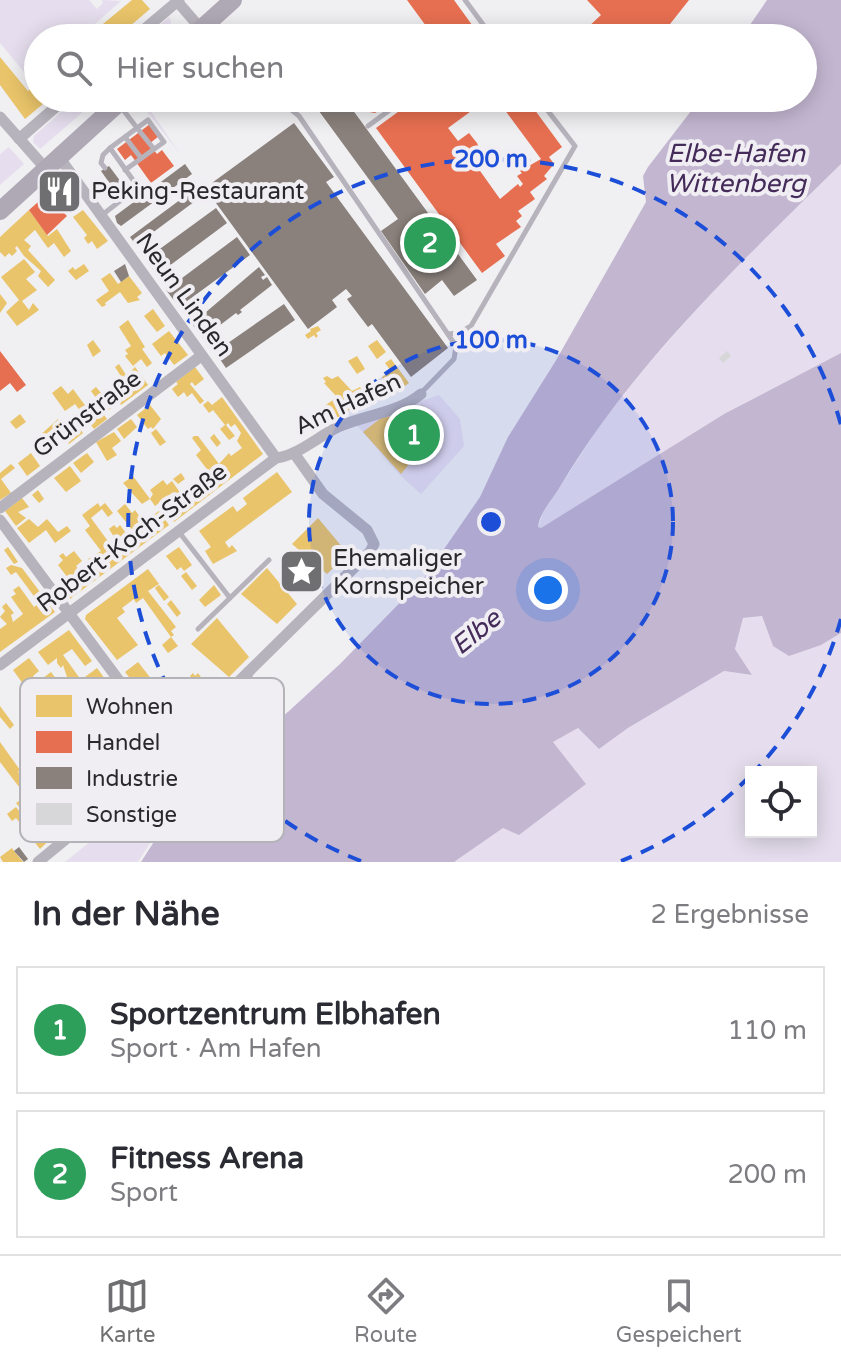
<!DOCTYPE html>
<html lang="de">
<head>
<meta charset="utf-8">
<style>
  body { margin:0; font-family:"Varela Round",sans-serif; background:#f7f7f7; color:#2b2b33 }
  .controls { position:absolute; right:24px; bottom:24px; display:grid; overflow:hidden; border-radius:0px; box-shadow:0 4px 20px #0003 }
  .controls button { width:72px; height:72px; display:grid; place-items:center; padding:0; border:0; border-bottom:2px solid #e1e1e2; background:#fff; color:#2b2b33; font:40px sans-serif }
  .you { position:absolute; left:548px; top:590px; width:28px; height:28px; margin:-20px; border:6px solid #fff; border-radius:50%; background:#1a73e8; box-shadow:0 0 0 12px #1a73e833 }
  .badge { display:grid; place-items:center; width:52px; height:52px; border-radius:50%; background:#6f6e70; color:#fff; font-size:26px; font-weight:700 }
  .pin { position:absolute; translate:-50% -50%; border:4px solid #fff; box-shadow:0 2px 8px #0006 }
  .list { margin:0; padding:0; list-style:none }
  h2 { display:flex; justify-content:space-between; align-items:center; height:104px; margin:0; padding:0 32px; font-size:34px }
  h2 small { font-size:26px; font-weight:400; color:#7c7c81 }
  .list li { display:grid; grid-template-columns:52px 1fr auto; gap:24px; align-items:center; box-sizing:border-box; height:128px; margin:0 16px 16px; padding:0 16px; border:2px solid #e1e1e2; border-radius:0px }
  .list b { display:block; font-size:30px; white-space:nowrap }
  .list p { margin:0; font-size:26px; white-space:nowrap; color:#7c7c81 }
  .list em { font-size:26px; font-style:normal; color:#7c7c81 }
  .icon { flex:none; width:44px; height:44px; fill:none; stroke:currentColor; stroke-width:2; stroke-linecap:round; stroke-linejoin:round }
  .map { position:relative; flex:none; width:841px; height:862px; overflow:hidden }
  .search { position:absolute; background:#fff; box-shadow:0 4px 20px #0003; left:24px; right:24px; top:24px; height:88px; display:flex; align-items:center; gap:20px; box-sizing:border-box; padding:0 28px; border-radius:44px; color:#7c7c81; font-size:30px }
  .sheet { height:392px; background:#fff }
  nav { display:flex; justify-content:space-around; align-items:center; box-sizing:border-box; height:112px; border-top:2px solid #e1e1e2; background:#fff; font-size:22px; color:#7c7c81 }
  nav a { display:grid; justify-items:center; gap:4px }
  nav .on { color:#6f6e70 }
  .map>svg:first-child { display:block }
  .green { fill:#e6deee; fill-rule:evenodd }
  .water { fill:#c3b6d1 }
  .homes { fill:#e9c46a }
  .shops { fill:#e76f51 }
  .industry { fill:#8a817c }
  .building { fill:#d7d6d8 }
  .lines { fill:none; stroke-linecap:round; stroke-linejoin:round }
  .service { stroke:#b7b3bc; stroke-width:5 }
  .minor { stroke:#b7b3bc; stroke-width:11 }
  .primary { stroke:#afa9b6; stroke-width:18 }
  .ring { fill:none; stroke:#1d4ed8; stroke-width:4; stroke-dasharray:14 10 }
  .labels { text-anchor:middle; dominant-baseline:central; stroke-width:8; stroke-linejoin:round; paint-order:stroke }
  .poi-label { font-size:24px; fill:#29282a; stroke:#f0eef3; text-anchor:start }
  .street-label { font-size:24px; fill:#29282a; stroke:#f0eef3 }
  .water-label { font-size:26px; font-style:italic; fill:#442b5a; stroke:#f0eef3 }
  .key { fill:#f0eef3; stroke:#b4b3b7; stroke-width:2 }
  .key-label { font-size:22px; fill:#29282a }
  .centre { fill:#1d4ed8; stroke:#f0eef3; stroke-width:4 }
  .ring-label { font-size:24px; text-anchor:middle; font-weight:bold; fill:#1d4ed8; stroke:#f0eef3; stroke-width:8; stroke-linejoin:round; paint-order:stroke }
</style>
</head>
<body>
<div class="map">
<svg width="841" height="862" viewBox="0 0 841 862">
  <rect width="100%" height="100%" fill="#f0eff2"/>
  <g class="green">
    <path d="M0,0H89L97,9L103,3L102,0L121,1L79,38H38V74L33,78H29L0,43Z"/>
    <path d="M169,17L171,20L170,29L164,38H144Z"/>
    <path d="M77,98H99L40,149L33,142L34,136Z"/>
    <path d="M153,98H162L150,110L180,154L146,110L137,113Z"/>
    <path d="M9,147L24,164L0,185V154Z"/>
    <path d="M841,164V353L724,414L541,528H538L543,513L603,421L648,364L720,283Z"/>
    <path d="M439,395L460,419L464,446L421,494L400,475L356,424Z"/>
    <path d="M762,616L773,646L821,645L841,633V862H454L503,828L586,784L553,742L578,728L599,749L628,728L724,671L752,675L735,649L743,618ZM751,772H811V832H751Z"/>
    <path d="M195,775L201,782L175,804L138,862H65L159,786L167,788L174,795Z"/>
  </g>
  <path class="water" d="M767,0H841V164C739,264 635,362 561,485C554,498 539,513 538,527L541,528L724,414L841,353V633L821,645L789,656L773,646L762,616L743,618L735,649L752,675L724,671L628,728L599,749L578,728L553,742L586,784L519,835L503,828L454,862H141L164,826L165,817L176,805L227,757L246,748L289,711L340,664L424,578L480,497L508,437L555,362L646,202L643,176L648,167L701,98H803V38H741Z"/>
  <g class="homes">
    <path d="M132,0H142L150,9L116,38H86Z"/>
    <path d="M0,57L28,91L38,82V98H50L25,119L0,85Z"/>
    <path d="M29,210L48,236L57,229L71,251L64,257L54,243L48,248L35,230L24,240L31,246L28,250L55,280L48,287L38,276L41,271L24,256L17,246L15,248L17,251L12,256L9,253L5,257L0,252V237Z"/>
    <path d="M83,210L108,241L97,249L92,241L88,244L84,238L87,235L73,217Z"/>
    <path d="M24,259L35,272L26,279L37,290L22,301L29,310L33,303L39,310L17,326L6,312L19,300L1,277Z"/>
    <path d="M84,264L89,271L76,280L68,271L73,267L75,270Z"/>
    <path d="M110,273L118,284L129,276L142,293L137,297L140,300L128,303L120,292L105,303L106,305L102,307L96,300L109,291L101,279Z"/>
    <path d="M0,294L7,303L0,313Z"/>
    <path d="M153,309L165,326L157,332L144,316Z"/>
    <path d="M128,320L145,347L142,349L152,363L147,367L141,359L133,366L125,356L128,354L125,350L131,346L119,327Z"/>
    <path d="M318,326L321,330L316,333L318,336L316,338L314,335L308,339L305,335L311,331L310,329Z"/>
    <path d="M169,331L188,355L174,365L165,353L161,356L152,344Z"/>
    <path d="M93,340L101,351L93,357L87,345Z"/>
    <path d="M377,340L386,352L377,359L368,346Z"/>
    <path d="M357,356L365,369L357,374L348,361Z"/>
    <path d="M391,359L409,383L394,394L382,377L391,371L385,363Z"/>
    <path d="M119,364L128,378L133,374L131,371L135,367L148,385L121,405L111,391L116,387L115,385L124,381L115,367Z"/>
    <path d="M195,367L204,379L195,386L192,382L190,384L204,401L200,404L192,393L187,397L184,392L178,397L172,389L178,384L176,382Z"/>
    <path d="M327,376L332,379L338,376L352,391L360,387L367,400L335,419L326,405L337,397L324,383L326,382L323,378Z"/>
    <path d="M61,386L68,394L73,389L90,412L97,406L107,419L94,429L75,404L65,411L52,393Z"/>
    <path d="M96,387L106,399L110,396L116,404L106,412L91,391Z"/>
    <path d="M222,397L263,454L174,522L164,509L178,498L173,492L155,506L150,499L142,504L123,483L133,476L150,499L153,494L150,490L163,480L167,485L172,481L181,494L190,487L193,490L199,486L196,481L201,478L204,482L213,477L196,455L201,450L192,438L194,436H198L219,464L229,453L231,456L242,448L237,441L241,433L235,424L231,427L228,423L226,425L235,436L229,440L220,429L225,425L213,410L209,413L203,405L208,401L212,405Z"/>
    <path d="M150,405L161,419L153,429L151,427L148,429L137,415Z"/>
    <path d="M20,414L26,422L16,429L10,422Z"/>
    <path d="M399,415L422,448L401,474L363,432L381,418Z"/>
    <path d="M58,419L64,426L73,420L83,433L69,444L62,434L56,438L60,444L48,453L37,438Z"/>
    <path d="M131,419L137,427L124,439L117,429Z"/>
    <path d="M156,429L166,442L160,446L151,433Z"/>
    <path d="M114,432L121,441L112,448L117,455L107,461L96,442Z"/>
    <path d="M214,434L221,443L217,447L210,438Z"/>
    <path d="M31,453L40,466L27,476L18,463Z"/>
    <path d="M87,453L94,462L81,473L73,463Z"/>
    <path d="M11,464L15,468L1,479L11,493L0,500V473Z"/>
    <path d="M70,466L81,481L66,492L54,478Z"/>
    <path d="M277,472L292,492L225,542L229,548L232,545L237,551L213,564L205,551L211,547L199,531L233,506L237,512L247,504L243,498Z"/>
    <path d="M181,473L185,479L178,484L173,479Z"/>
    <path d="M38,490L44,499L39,503L32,495Z"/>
    <path d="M22,498L29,507L18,512L26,518L16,526L5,511Z"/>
    <path d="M98,503L100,507L105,503L113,513L108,517L102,509L91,518L110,544L116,540L109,529L114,525L117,528L120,525L129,537L134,532L117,511L125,504L132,513L135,510L140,517L137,520L142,517L145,521L159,511L169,525L70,599L62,589L71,582L58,565L63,560L59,556L63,553L66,557L74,551L82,561L76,566L80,571L92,565L88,559L101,551L85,530L90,526L82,515Z"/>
    <path d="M318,518L348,554L327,574L292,544Z"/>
    <path d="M29,519L38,527L47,519L58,532L67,526L71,531L55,543L46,530L29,543L17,528Z"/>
    <path d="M8,547L18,562L14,564L4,550Z"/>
    <path d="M179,547L192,565L184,571L181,567L177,570L166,556Z"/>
    <path d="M11,565L22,568L55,612L0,652V629L7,624L0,617L5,611L2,607L6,603L14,613L11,615L13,622L23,614L11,597L16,594L13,590L19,586L34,607L39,603L16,572L11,575L6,568Z"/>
    <path d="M267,568L297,604L277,624L241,594Z"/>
    <path d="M148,569L159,584L148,591L176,627L171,631L174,635L171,637L178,646L168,653L162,645L171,637L143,598L136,603L134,599L122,608L125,612L117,618L138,645L117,660L85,619L86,615Z"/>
    <path d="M186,572L197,586L192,590L181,576Z"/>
    <path d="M159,585L169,597L164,601L155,588Z"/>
    <path d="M214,585L221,595L205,607L199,600Z"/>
    <path d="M171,600L181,613L177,617L167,604Z"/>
    <path d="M217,618L249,657L229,677L191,644Z"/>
    <path d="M69,630L92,661L85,666L72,649L63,655L81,680L97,668L131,715L128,717L121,708L114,713L130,734L121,746L113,735L119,730L84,685L78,690L67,677L63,665L61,668L57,663V658L48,665L38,652Z"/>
    <path d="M29,658L39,671L33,676L37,681L32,685L40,696L46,691L49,694L55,691L43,678L51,672L62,687L66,683L70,688L66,691L69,694L60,700L56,695L41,707L58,728L60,726L66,734L88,717L105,741L112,736L117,743L111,747L108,743L99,750L97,747L81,759L87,767L90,764L102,778L121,761L120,759L122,757L118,752L124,748L128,753L133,749L130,745L138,739V735L134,729L139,725L157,750L156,755L95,804L72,775L76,773L60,750L62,748L20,693L26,688L13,670Z"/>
    <path d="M138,662L156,685L162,680L167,687L173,682L197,712L189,721L185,720L190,729L179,738L152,706L157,702L159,706L166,701L155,686L143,695L125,672Z"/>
    <path d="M193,673L195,676L198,673L223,708L217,713L220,716L214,721L212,717L206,722L197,711L195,707L206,698L190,676Z"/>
    <path d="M0,706L14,725L10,729L0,717Z"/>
    <path d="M0,742L20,770L18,772L34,794L36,792L40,798L25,814L16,803L26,796L0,762Z"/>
    <path d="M76,789L89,806L79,814L82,818L68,829L65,825L40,849L29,835L39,827L36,822Z"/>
    <path d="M16,807L29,824L24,828L16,818L12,821L7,814Z"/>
    <path d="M12,848L14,851L23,862H3L0,857Z"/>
  </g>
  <g class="shops">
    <path d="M407,0H454L475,29L463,38H410L426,26Z"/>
    <path d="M587,0H689L659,38H594L586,29L601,15Z"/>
    <path d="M305,98L309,103L300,110L296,104Z"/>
    <path d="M354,98H396L375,113L364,111Z"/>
    <path d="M417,98H489L448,128L458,141L469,133L477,143L482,155L473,161L500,199L518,184L520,187L523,184L517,176L522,173L520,171L541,159L496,98H526L562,147L549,157L554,164L544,176L547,179L530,192L535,199L518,211L522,216L516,221L521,227L496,244L505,256L482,273L376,128Z"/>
    <path d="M150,124L159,136L149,144L157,154L162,150L174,166L151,183L131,155L125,160L117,149Z"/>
    <path d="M63,180L76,198L63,212L67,216L47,235L29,210Z"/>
    <path d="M0,351L26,385L17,392L10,383L0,391Z"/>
  </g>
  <g class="industry">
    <path d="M321,98H344L477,280L454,296L442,280L425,294L381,231L398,219L316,107Z"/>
    <path d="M294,123L334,177L326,182L448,348L411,377L372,324L368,327L349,302L347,299L352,296L346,289L332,300L337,307L308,329L205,188Z"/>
    <path d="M185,164L192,174L121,226L117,223L115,216Z"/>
    <path d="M109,166L121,182L113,188L101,171Z"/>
    <path d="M200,185L206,193L136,245L130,237Z"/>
    <path d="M216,208L227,223L157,275L146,259Z"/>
    <path d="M237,237L250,255L179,307L166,290Z"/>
    <path d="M125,264L129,276L121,282L114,271Z"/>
    <path d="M259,267L265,275L261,277L263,280L267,277L272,285L240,310L242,312L238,315L236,313L203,338L192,324Z"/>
    <path d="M284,304L295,320L226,368L215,352Z"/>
    <path d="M19,847L28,859L24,862L14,851Z"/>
  </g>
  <g class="building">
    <path d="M727,351L731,356L723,363L719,358Z"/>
    <path d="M422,404L440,428L423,449L401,419Z"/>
  </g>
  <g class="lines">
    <g class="service">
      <path d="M465,0L493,38"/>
      <path d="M277,98L299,116L456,346L454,359L421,393"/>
      <path d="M368,126L406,98"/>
      <path d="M125,137L141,158"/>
      <path d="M105,168L101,163L103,155L110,148"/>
      <path d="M125,170L164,142L148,120L137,128L154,149"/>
      <path d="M117,185L126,197"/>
      <path d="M102,215L138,187L110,148L137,128L121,107"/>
      <path d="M448,334L459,333L471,326L575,146L538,98"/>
      <path d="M179,532L230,598L269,560"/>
      <path d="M198,629L230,598"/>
    </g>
    <g class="minor">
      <path d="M176,0L201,29"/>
      <path d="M134,38L179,0"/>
      <path d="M0,117L46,169"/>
      <path d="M19,139L66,98"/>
      <path d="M59,157L276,458"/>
      <path d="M0,508L201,356"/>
      <path d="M0,520L172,752L38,862"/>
      <path d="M0,665L276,458C299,455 317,437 338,427C365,415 398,413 421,394"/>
      <path d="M248,672L239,710L225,695L370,552L374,544L367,530L323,494L294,453"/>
    </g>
    <g class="primary">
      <path d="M191,38L233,0"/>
      <path d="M0,211L124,98"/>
    </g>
  </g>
  <circle cx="491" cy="522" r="182" fill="#1d4ed8" fill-opacity=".12"/>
  <g class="ring">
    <circle cx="491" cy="522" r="182"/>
    <path d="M841 619A363 363 0 0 1 754 772M750 776A363 363 0 0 1 621 861M361 861A363 363 0 1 1 841 425"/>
  </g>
  <defs>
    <symbol id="restaurant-square" viewBox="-11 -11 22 22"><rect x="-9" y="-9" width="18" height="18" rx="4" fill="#6f6e70" stroke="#f0eef3"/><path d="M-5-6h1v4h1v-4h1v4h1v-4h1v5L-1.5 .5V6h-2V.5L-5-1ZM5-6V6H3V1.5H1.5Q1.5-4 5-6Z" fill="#fff"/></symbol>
    <symbol id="sight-square" viewBox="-11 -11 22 22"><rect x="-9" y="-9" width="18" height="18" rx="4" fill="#6f6e70" stroke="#f0eef3"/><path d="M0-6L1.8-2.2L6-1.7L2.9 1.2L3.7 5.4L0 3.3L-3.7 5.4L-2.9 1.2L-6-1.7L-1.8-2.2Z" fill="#fff"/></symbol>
  </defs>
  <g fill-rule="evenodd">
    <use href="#restaurant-square" x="34" y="166" width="51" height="51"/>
    <use href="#sight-square" x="276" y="546" width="51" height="51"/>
  </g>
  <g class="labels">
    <g class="poi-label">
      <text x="91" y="191">Peking-Restaurant</text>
      <text x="333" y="558">Ehemaliger<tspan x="333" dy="28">Kornspeicher</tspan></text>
    </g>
    <g class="street-label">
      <text transform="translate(184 295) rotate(54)">Neun Linden</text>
      <text transform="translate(348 404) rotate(-25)">Am Hafen</text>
      <text transform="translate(87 414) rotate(-37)">Grünstraße</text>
      <text transform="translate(132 538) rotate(-37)">Robert-Koch-Straße</text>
    </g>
    <g class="water-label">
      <text x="736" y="153">Elbe-Hafen<tspan x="736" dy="30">Wittenberg</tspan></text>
      <text transform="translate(476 632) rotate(-39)">Elbe</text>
    </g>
  </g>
  <rect x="20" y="678" width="264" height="164" rx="12" class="key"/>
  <rect x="36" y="695" width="36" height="22" fill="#e9c46a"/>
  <rect x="36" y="731" width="36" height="22" fill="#e76f51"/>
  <rect x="36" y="767" width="36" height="22" fill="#8a817c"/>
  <rect x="36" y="803" width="36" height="22" fill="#d7d6d8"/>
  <g class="key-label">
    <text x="86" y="714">Wohnen</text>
    <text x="86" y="750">Handel</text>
    <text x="86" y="786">Industrie</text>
    <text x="86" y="822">Sonstige</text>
  </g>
  <circle cx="491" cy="522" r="12" class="centre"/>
  <g class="ring-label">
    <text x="491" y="167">200 m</text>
    <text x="491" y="348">100 m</text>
  </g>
</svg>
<div class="controls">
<button><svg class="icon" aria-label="locate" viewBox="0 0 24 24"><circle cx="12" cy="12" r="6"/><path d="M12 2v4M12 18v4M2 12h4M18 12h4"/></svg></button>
</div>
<div class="you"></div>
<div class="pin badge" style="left:414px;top:435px;background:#2e9e5b">1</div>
<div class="pin badge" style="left:430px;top:243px;background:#2e9e5b">2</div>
<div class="search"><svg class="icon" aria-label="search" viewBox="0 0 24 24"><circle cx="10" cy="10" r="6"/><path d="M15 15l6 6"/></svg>Hier suchen</div>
</div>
<section class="sheet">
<h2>In der Nähe<small>2 Ergebnisse</small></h2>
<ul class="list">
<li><span class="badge" style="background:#2e9e5b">1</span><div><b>Sportzentrum Elbhafen</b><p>Sport · Am Hafen</p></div><em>110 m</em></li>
<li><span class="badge" style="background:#2e9e5b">2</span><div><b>Fitness Arena</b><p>Sport</p></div><em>200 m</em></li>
</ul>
</section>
<nav>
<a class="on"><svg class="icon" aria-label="map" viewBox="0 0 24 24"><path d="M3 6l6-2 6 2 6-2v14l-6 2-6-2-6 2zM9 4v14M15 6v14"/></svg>Karte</a>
<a><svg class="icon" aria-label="directions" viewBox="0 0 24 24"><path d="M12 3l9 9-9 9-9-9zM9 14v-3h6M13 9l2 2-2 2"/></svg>Route</a>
<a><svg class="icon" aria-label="saved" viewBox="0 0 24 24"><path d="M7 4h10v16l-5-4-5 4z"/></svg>Gespeichert</a>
</nav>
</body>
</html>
